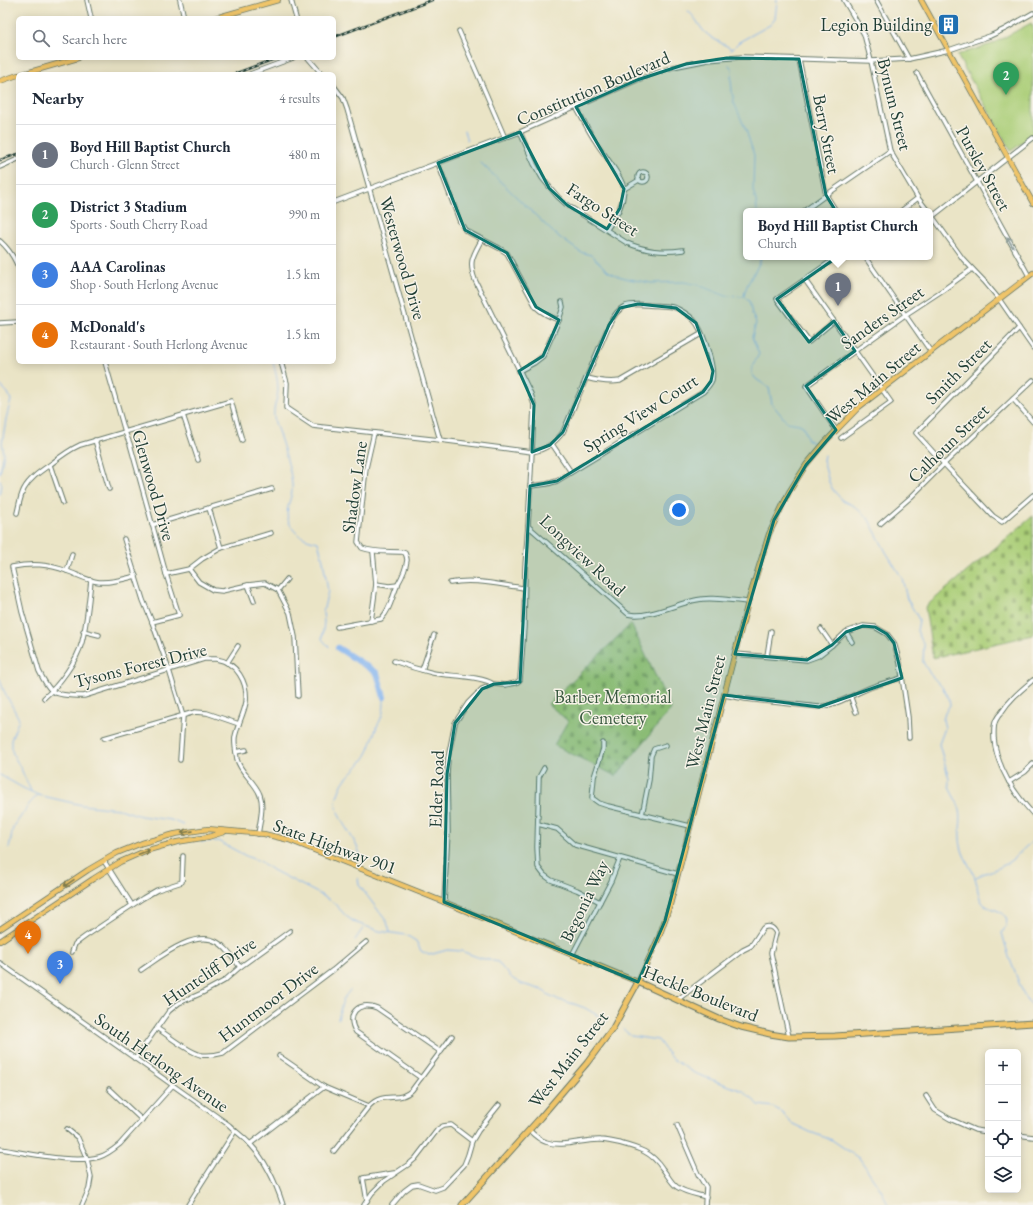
<!DOCTYPE html>
<html lang="en">
<head>
<meta charset="utf-8">
<style>
  body { margin:0; font-family:"EB Garamond",serif; background:#f2f2f3; color:#1f2937 }
  .controls { position:absolute; right:12px; bottom:12px; display:grid; overflow:hidden; border-radius:6px; box-shadow:0 2px 10px #0003 }
  .controls button { width:36px; height:36px; display:grid; place-items:center; padding:0; border:0; border-bottom:1px solid #e0e1e3; background:#fff; color:#1f2937; font:20px sans-serif }
  .you { position:absolute; left:679px; top:510px; width:14px; height:14px; margin:-10px; border:3px solid #fff; border-radius:50%; background:#1a73e8; box-shadow:0 0 0 6px #1a73e833 }
  .badge { display:grid; place-items:center; width:26px; height:26px; border-radius:50%; background:#1f6fb2; color:#fff; font-size:13px; font-weight:700 }
  .pin { position:absolute; translate:-50% -33px; filter:drop-shadow(0 1px 2px #0008) }
  .pin::after { content:''; position:absolute; top:21px; width:14px; height:12px; background:inherit; clip-path:polygon(0 0,100% 0,50% 100%) }
  .popup { position:absolute; left:743px; top:208px; width:190px; height:52px; box-sizing:border-box; display:grid; place-content:center; border-radius:6px; background:#fff; filter:drop-shadow(0 1px 3px #0005); font-size:13px; white-space:nowrap; color:#747a83 }
  .popup b { font-size:15px; color:#1f2937 }
  .popup::after { content:''; position:absolute; left:50%; top:100%; margin-left:-8px; border:8px solid transparent; border-top-color:#fff }
  .list { margin:0; padding:0; list-style:none }
  h2 { display:flex; justify-content:space-between; align-items:center; height:52px; margin:0; padding:0 16px; font-size:17px }
  h2 small { font-size:13px; font-weight:400; color:#747a83 }
  .list li { display:grid; grid-template-columns:26px 1fr auto; gap:12px; align-items:center; box-sizing:border-box; height:60px; padding:0 16px; border-top:1px solid #e0e1e3 }
  .list b { display:block; font-size:15px; white-space:nowrap }
  .list p { margin:0; font-size:13px; white-space:nowrap; color:#747a83 }
  .list em { font-size:13px; font-style:normal; color:#747a83 }
  .icon { flex:none; width:22px; height:22px; fill:none; stroke:currentColor; stroke-width:2; stroke-linecap:round; stroke-linejoin:round }
  .map { position:relative; flex:none; width:1033px; height:1205px; overflow:hidden }
  .search { position:absolute; background:#fff; box-shadow:0 2px 10px #0003; left:16px; top:16px; width:320px; height:44px; display:flex; align-items:center; gap:10px; box-sizing:border-box; padding:0 14px; border-radius:6px; color:#747a83; font-size:15px }
  .panel { position:absolute; background:#fff; box-shadow:0 2px 10px #0003; left:16px; top:72px; width:320px; height:292px; border-radius:6px }
  .map>svg:first-child { display:block }
  .cemetery { fill:url(#cemetery-stones); stroke:#648656 }
  .pitch { fill:#aace77; stroke:#648656 }
  .lines { fill:none; stroke-linecap:round; stroke-linejoin:round }
  .stream { stroke:#85b5f0; stroke-width:1 }
  .river { stroke:#85b5f0; stroke-width:6 }
  .minor-casing { stroke:#667767; stroke-width:5.5 }
  .major-casing { stroke:#667767; stroke-width:6 }
  .highway-casing { stroke:#667767; stroke-width:7 }
  .minor { stroke:#fff; stroke-width:3.5 }
  .major { stroke:#efc469; stroke-width:4.5 }
  .highway { stroke:#efc469; stroke-width:5 }
  .rail-casing { stroke:#1f3d34; stroke-width:2.5 }
  .rail { stroke:#f7f3e8; stroke-width:1; stroke-dasharray:3; stroke-linecap:butt }
  .oneway { stroke:#8f9e9a }
  .oneway2 { stroke:#7d7a4c }
  .marked { fill:#0f766e; fill-opacity:0.2; stroke:#0f766e; stroke-width:3; stroke-linejoin:round }
  .labels { text-anchor:middle; dominant-baseline:central; stroke-width:3; stroke-linejoin:round; paint-order:stroke }
  .poi-label { font-size:18px; fill:#1f3d34; stroke:#f7f3e8; text-anchor:end }
  .street-label { font-size:18px; fill:#1f3d34; stroke:#f7f3e8 }
  .park-label { font-size:18px; fill:#3b5a41; stroke:#f7f3e8 }
</style>
</head>
<body>
<div class="map">
<svg width="1033" height="1205" viewBox="0 0 1033 1205">
  <defs>
    <pattern id="cemetery-stones" width="16" height="16" patternUnits="userSpaceOnUse"><rect width="16" height="16" fill="#aace77"/><path d="M2 7V4a2 2 0 0 1 4 0v3zM10 15v-3a2 2 0 0 1 4 0v3z" fill="#8aa862"/></pattern>
  </defs>
  <rect width="100%" height="100%" fill="#f7f3e8"/>
  <filter id="ink" filterUnits="userSpaceOnUse"><feTurbulence type="fractalNoise" baseFrequency=".025" numOctaves="2"/><feDisplacementMap in="SourceGraphic" scale="8" xChannelSelector="R" yChannelSelector="G"/><feConvolveMatrix kernelMatrix="1 2 1 2 8 2 1 2 1" color-interpolation-filters="sRGB"/></filter>
  <filter id="wash" filterUnits="userSpaceOnUse"><feTurbulence type="fractalNoise" baseFrequency=".012" numOctaves="4" result="noise"/><feDisplacementMap in="SourceGraphic" scale="16" xChannelSelector="R" yChannelSelector="G"/><feGaussianBlur stdDeviation="0.9" result="paint"/><feColorMatrix in="noise" values="0 0 0 0 0 0 0 0 0 0 0 0 0 0 0 0 0 1.4 0 .05"/><feComposite in="paint" operator="in"/></filter>
  <g filter="url(#wash)">
    <rect width="100%" height="100%" fill="#eae4c6"/>
    <g class="cemetery">
      <path d="M1033,516V635L933,658L925,607Z"/>
      <path d="M631,624L671,709L616,776L554,745L568,721L548,704Z"/>
    </g>
    <path class="pitch" d="M1031,23L1033,27V135L1011,151L957,55L992,44Z"/>
    <g class="lines">
      <g class="stream">
        <path d="M688,11C695,17 697,22 702,29C709,38 722,43 732,49"/>
        <path d="M731,50L739,42L770,25L775,19L777,0"/>
        <path d="M729,65L732,69L731,79L732,91L734,103L746,130L754,155L753,190L756,201L757,211"/>
        <path d="M464,131L467,140"/>
        <path d="M480,162L555,234L580,252L591,255L608,271L618,276L629,279L651,283L684,282L698,285L726,296L744,297L749,301L752,314L756,323L752,337L759,354L752,367V374L756,379L769,388L772,404L787,422L799,424L803,426L808,440L813,443"/>
        <path d="M744,296C746,281 758,271 761,257"/>
        <path d="M273,362C275,371 278,379 278,389C278,398 273,407 274,416C274,422 277,428 279,434C284,450 290,466 292,484C294,498 283,508 289,522C295,536 305,539 318,542L323,560L328,591L323,612L324,622L322,639L329,647"/>
        <path d="M0,385L8,393L11,400L6,419L2,443L4,453L0,473"/>
        <path d="M824,455L823,460L829,482L833,490L843,501L854,506L868,518L886,552L902,578L907,599L916,614L919,620L917,631L924,645L923,662L930,674L943,688L949,700L950,705L945,713L943,720L945,728L939,744L949,779C947,789 956,798 959,807C963,818 959,827 960,838C960,845 963,855 967,861C969,867 974,872 975,878C978,886 977,894 982,902C988,911 1000,908 1005,916C1009,921 1005,928 1002,933L1009,957L1025,998L1033,1006"/>
        <path d="M0,480L2,485L0,494"/>
        <path d="M336,647L338,648"/>
        <path d="M0,679L3,689L19,719L11,740V748L14,756L22,771L31,791"/>
        <path d="M0,775L23,788L38,795L82,805L119,809L141,816L171,820L183,825"/>
        <path d="M201,842L218,841L248,857L260,861L269,868L325,897L334,903L346,916L354,922L379,931L406,935L416,941L421,951L429,955L447,950L461,951L480,958L498,962L504,970L513,979L522,984L543,990L547,994L559,1000L574,1004L585,1008L607,1021"/>
        <path d="M9,848L13,828L30,803L37,796"/>
        <path d="M361,858C357,838 338,823 336,803C336,800 337,797 338,794C344,775 353,774 363,760C370,751 372,740 376,729C377,725 380,722 381,718C384,712 384,704 384,697"/>
        <path d="M976,877C985,872 997,870 1006,864C1016,858 1023,848 1033,841"/>
        <path d="M358,878L359,885L387,922L390,932"/>
        <path d="M355,940L364,927"/>
        <path d="M338,1019L343,999L350,990"/>
        <path d="M623,1029L631,1036L658,1040L671,1058L694,1073L743,1091L759,1105L773,1107L782,1112L791,1123L810,1132L832,1140L844,1148L860,1159L881,1190L888,1205"/>
      </g>
      <path class="river" d="M338,648L377,673L384,697"/>
    </g>
  </g>
  <g filter="url(#ink)">
    <g class="lines">
      <defs>
        <g id="minor">
          <path d="M87,0L91,18"/>
          <path d="M180,0L184,18"/>
          <path d="M291,0L296,18"/>
          <path d="M844,0L864,34L871,61L890,151L918,198L928,211"/>
          <path d="M876,0L909,59"/>
          <path d="M459,31L505,138"/>
          <path d="M308,58L322,74"/>
          <path d="M799,59L826,195L836,211"/>
          <path d="M917,73L1029,276"/>
          <path d="M250,74L293,58"/>
          <path d="M334,86L343,98L347,109L440,440"/>
          <path d="M576,107C583,119 588,131 596,142C602,152 624,179 624,190C623,205 616,218 607,229"/>
          <path d="M520,132L534,164L542,178L558,197L567,205L627,243C646,251 662,253 683,250"/>
          <path d="M438,163L460,222L465,230L472,234L499,248L507,253L536,307C543,314 550,317 559,320"/>
          <path d="M0,167L18,159"/>
          <circle cx="643" cy="177" r="5"/>
          <path d="M624,189L639,180"/>
          <path d="M334,202L520,132L637,80L673,67L708,60L741,57L871,61L909,59L949,50L990,36L1005,29L1033,13"/>
          <path d="M804,211L826,195L890,151"/>
          <path d="M901,211L918,198"/>
          <path d="M930,213L963,259L984,281L999,299L1033,348"/>
          <path d="M933,216L1033,138"/>
          <path d="M482,239C473,256 468,261 475,280L531,394L534,405L532,452C545,450 555,443 563,432L609,325C619,305 625,303 648,305C655,306 672,305 678,309C684,312 693,318 697,324C704,335 715,367 712,380C710,385 706,389 703,392L557,481L547,484L530,486"/>
          <path d="M0,241C8,248 14,257 18,267"/>
          <path d="M865,257L931,352"/>
          <path d="M805,280L891,402L841,438"/>
          <path d="M834,321L809,342L777,299L837,257"/>
          <path d="M0,323L18,322"/>
          <path d="M1019,328L916,433L944,464L993,516L1002,522L1033,495"/>
          <path d="M105,362L125,432L130,444L166,574L179,615L152,622"/>
          <path d="M281,362L287,383L286,408L313,426L440,440L532,452L528,526L628,614C646,619 676,604 696,600C712,596 731,601 748,602"/>
          <path d="M519,371L534,363L543,356L559,320L563,307L562,302"/>
          <path d="M587,378C598,381 609,383 620,381L701,334"/>
          <path d="M1013,399L1033,422"/>
          <path d="M183,415L198,460"/>
          <path d="M836,430L806,386L905,315L943,290L972,269"/>
          <path d="M95,440L109,489"/>
          <path d="M552,444L571,472"/>
          <path d="M50,465L63,503"/>
          <path d="M209,508L221,548"/>
          <path d="M17,513C19,505 20,497 24,489C30,478 41,471 51,464C61,456 69,450 80,445L231,401L242,440"/>
          <path d="M880,524L911,497L944,464L1033,380"/>
          <path d="M152,525L272,489"/>
          <path d="M124,539L143,600L152,622L169,670L183,716L180,760"/>
          <path d="M189,569L199,582L213,590L222,591L248,585L265,583L278,590L290,613L295,637L298,696"/>
          <path d="M67,571L72,554"/>
          <path d="M166,574L189,569L202,559L221,548L271,533"/>
          <path d="M136,576C124,579 112,583 99,582C88,581 78,575 67,571C48,564 32,563 12,567L22,612L39,671C42,677 47,687 52,691C59,696 76,696 84,696L204,659C208,659 212,659 216,659C237,662 248,683 246,702C244,714 237,726 235,737C234,744 236,752 237,759C240,773 255,781 260,795C264,806 260,822 258,834"/>
          <path d="M450,583C474,578 500,585 524,588"/>
          <path d="M376,584L389,586L398,585"/>
          <path d="M248,585L254,601"/>
          <path d="M278,590L287,579"/>
          <path d="M371,621L376,584L373,552"/>
          <path d="M337,627L381,619C391,609 392,596 398,584C402,577 406,568 407,560C407,558 406,555 405,553L402,552C388,551 375,553 362,548L358,542L366,468L374,433"/>
          <path d="M821,629L832,645"/>
          <path d="M83,631L99,635"/>
          <path d="M846,632L852,642"/>
          <path d="M735,654L807,660L818,656L832,645L846,632L863,626L875,627L887,634L894,643L900,663L908,717L909,738"/>
          <path d="M767,656L771,631"/>
          <path d="M394,661C407,666 420,670 433,673C447,676 483,676 493,684"/>
          <path d="M227,663L238,646"/>
          <path d="M422,670L434,635"/>
          <path d="M1033,680C1020,691 1010,699 1001,713C999,715 997,718 996,720C993,726 994,733 994,739C997,768 1014,793 1033,814"/>
          <path d="M724,695L746,699L819,707C837,705 852,695 869,688C879,684 891,681 902,678"/>
          <path d="M44,698C59,685 77,661 82,642C87,622 89,600 91,580"/>
          <path d="M851,698L856,712"/>
          <path d="M104,738L195,712L207,713L239,724"/>
          <path d="M603,743V749L594,777L592,798L599,803L608,806L690,826"/>
          <path d="M236,752L246,750"/>
          <path d="M544,768L539,777L537,847L538,867L544,875L551,880L577,890L600,902"/>
          <path d="M1009,782L1025,772L1033,764"/>
          <path d="M642,815L649,780L651,756L654,749L666,745"/>
          <path d="M538,824L557,829L575,845L678,874"/>
          <path d="M104,861L132,905"/>
          <path d="M444,902L448,832L447,774L448,758L455,723L468,703L482,689L494,684L505,685L516,683L520,680L524,627L525,567L528,526"/>
          <path d="M72,952L75,944L86,936L143,898L157,890L182,882L183,856"/>
          <path d="M572,955L611,881L620,858"/>
          <path d="M0,963L229,1125C236,1132 244,1137 250,1144C266,1161 276,1183 283,1205"/>
          <path d="M141,970C159,958 194,929 217,942C227,947 233,958 240,967"/>
          <path d="M677,1000L743,950L751,946L763,928C769,925 773,927 776,933L771,953L789,1037"/>
          <path d="M158,1029C169,1036 188,1052 201,1055C209,1056 216,1055 223,1053L333,970L366,942"/>
          <path d="M279,1056L324,1087L369,1106"/>
          <path d="M135,1059L169,1011L179,1003L202,993L224,981L240,967L290,931"/>
          <path d="M421,1078L356,1032C345,1015 358,1000 377,1008L441,1052"/>
          <path d="M109,1089L142,1120"/>
          <path d="M926,1096L935,1110L950,1119L975,1130L988,1132"/>
          <path d="M677,1125L698,1174L706,1187L705,1205"/>
          <path d="M67,1129L78,1138L87,1159L91,1177L89,1189L82,1205"/>
          <path d="M529,1130C534,1135 539,1140 546,1142C563,1148 583,1139 601,1140C606,1140 613,1142 619,1143C637,1148 651,1151 662,1168C667,1174 671,1183 677,1187C686,1193 696,1194 706,1197"/>
          <path d="M1018,1135L1033,1137"/>
          <path d="M250,1144L324,1087"/>
          <path d="M0,1149C29,1153 71,1164 99,1157C107,1155 114,1149 120,1144L173,1085"/>
          <path d="M334,1151L369,1106C385,1090 398,1104 412,1090L452,1036"/>
          <path d="M367,1201L363,1178L394,1173"/>
          <path d="M188,1205L201,1184L235,1131"/>
          <path d="M364,1205L372,1193L384,1181L409,1164L415,1159L438,1129L443,1126L451,1125L472,1141"/>
          <path d="M392,1205L404,1191L412,1185L418,1184L435,1190L443,1187L464,1165L468,1155L472,1141L478,1131L499,1105"/>
        </g>
        <g id="major">
          <path d="M921,0L1033,203"/>
          <path d="M215,18L278,0"/>
          <path d="M23,74L78,58"/>
          <path d="M0,81L18,75"/>
          <path d="M0,929L88,870L117,853L142,843L175,834L208,829L264,834L289,840L444,902L638,982L659,937L670,905L748,602L769,534L789,492L806,465L826,441L859,407L1033,273"/>
          <path d="M0,941L93,879L120,862L145,851L177,842L208,837L224,832"/>
        </g>
        <path id="highway" d="M462,1205L540,1118L587,1063L613,1028L638,982L719,1019L741,1027L770,1034L789,1037L835,1036L1033,1023"/>
      </defs>
      <use href="#minor" class="minor-casing"/>
      <use href="#major" class="major-casing"/>
      <use href="#highway" class="highway-casing"/>
      <use href="#minor" class="minor"/>
      <use href="#major" class="major"/>
      <use href="#highway" class="highway"/>
      <defs>
        <g id="rail">
          <path d="M334,37L432,0"/>
          <path d="M234,74L277,58"/>
          <path d="M0,160L18,154"/>
        </g>
      </defs>
      <use href="#rail" class="rail-casing"/>
      <use href="#rail" class="rail"/>
    </g>
    <defs><path id="oneway-shaft" d="M-6 0H5M1.5-3L5.5 0L1.5 3" fill="none" stroke-width="1.6" stroke-linecap="round" stroke-linejoin="round"/></defs>
    <use class="oneway" href="#oneway-shaft" transform="translate(1010 242) rotate(-119)"/>
    <g class="oneway2">
      <use href="#oneway-shaft" transform="translate(187 832) rotate(172)"/>
      <use href="#oneway-shaft" transform="translate(144 852) rotate(-21)"/>
      <use href="#oneway-shaft" transform="translate(69 883) rotate(146)"/>
    </g>
  </g>
  <path class="marked" d="M727,58L799,59L826,195L856,244L777,299L809,342L834,321L855,351L806,386L836,430L806,465L774,520L735,654L807,660L832,645L846,632L863,626L875,627L887,634L894,643L902,678L819,707L724,695L665,921L638,982L444,902L447,774L455,723L482,689L494,684L520,682L530,486L557,481L703,392L711,381L713,371L696,323L676,308L638,304L620,308L609,325L563,432L550,445L532,452L534,405L519,371L543,356L559,320L536,307L507,253L465,230L438,163L520,132L549,188L567,205L607,229L620,208L624,189L576,107L637,80L686,64Z"/>
  <defs>
    <symbol id="building-square" viewBox="-11 -11 22 22"><rect x="-9" y="-9" width="18" height="18" rx="4" fill="#1f6fb2" stroke="#f7f3e8"/><path d="M-4-6H4V6H1V3H-1V6H-4ZM-2.5-4.3h1.7v1.8h-1.7ZM.8-4.3h1.7v1.8H.8ZM-2.5-1h1.7V.8h-1.7ZM.8-1h1.7V.8H.8Z" fill="#fff"/></symbol>
  </defs>
  <g fill-rule="evenodd">
    <use href="#building-square" x="936" y="12" width="25" height="25"/>
  </g>
  <g class="labels">
    <g class="poi-label">
      <text x="932" y="24">Legion Building</text>
    </g>
    <g class="street-label">
      <text transform="translate(593 88) rotate(-23)">Constitution Boulevard</text>
      <text transform="translate(895 104) rotate(76)">Bynum Street</text>
      <text transform="translate(827 134) rotate(79)">Berry Street</text>
      <text transform="translate(984 168) rotate(61)">Pursley Street</text>
      <text transform="translate(603 209) rotate(33)">Fargo Street</text>
      <text transform="translate(403 258) rotate(74)">Westerwood Drive</text>
      <text transform="translate(882 317) rotate(-35)">Sanders Street</text>
      <text transform="translate(958 371) rotate(-45)">Smith Street</text>
      <text transform="translate(873 382) rotate(-40)">West Main Street</text>
      <text transform="translate(640 413) rotate(-32)">Spring View Court</text>
      <text transform="translate(948 443) rotate(-44)">Calhoun Street</text>
      <text transform="translate(154 485) rotate(74)">Glenwood Drive</text>
      <text transform="translate(354 487) rotate(-82)">Shadow Lane</text>
      <text transform="translate(583 555) rotate(43)">Longview Road</text>
      <text transform="translate(140 665) rotate(-14)">Tysons Forest Drive</text>
      <text transform="translate(705 712) rotate(-76)">West Main Street</text>
      <text transform="translate(436 789) rotate(-88)">Elder Road</text>
      <text transform="translate(335 846) rotate(20)">State Highway 901</text>
      <text transform="translate(584 901) rotate(-64)">Begonia Way</text>
      <text transform="translate(209 971) rotate(-34)">Huntcliff Drive</text>
      <text transform="translate(701 993) rotate(22)">Heckle Boulevard</text>
      <text transform="translate(268 1002) rotate(-37)">Huntmoor Drive</text>
      <text transform="translate(568 1059) rotate(-52)">West Main Street</text>
      <text transform="translate(162 1062) rotate(35)">South Herlong Avenue</text>
    </g>
    <g class="park-label">
      <text x="613" y="696">Barber Memorial<tspan x="613" dy="21">Cemetery</tspan></text>
    </g>
  </g>
</svg>
<div class="controls">
<button>+</button>
<button>−</button>
<button><svg class="icon" aria-label="locate" viewBox="0 0 24 24"><circle cx="12" cy="12" r="6"/><path d="M12 2v4M12 18v4M2 12h4M18 12h4"/></svg></button>
<button><svg class="icon" aria-label="layers" viewBox="0 0 24 24"><path d="M12 4l9 5-9 5-9-5zM3 14l9 5 9-5"/></svg></button>
</div>
<div class="you"></div>
<div class="pin badge" style="left:838px;top:306px;background:#6b7280">1</div>
<div class="popup"><b>Boyd Hill Baptist Church</b>Church</div>
<div class="pin badge" style="left:1006px;top:95px;background:#2e9e5b">2</div>
<div class="pin badge" style="left:60px;top:984px;background:#3f7fe0">3</div>
<div class="pin badge" style="left:28px;top:954px;background:#e8710a">4</div>
<div class="search"><svg class="icon" aria-label="search" viewBox="0 0 24 24"><circle cx="10" cy="10" r="6"/><path d="M15 15l6 6"/></svg>Search here</div>
<section class="panel">
<h2>Nearby<small>4 results</small></h2>
<ul class="list">
<li><span class="badge" style="background:#6b7280">1</span><div><b>Boyd Hill Baptist Church</b><p>Church · Glenn Street</p></div><em>480 m</em></li>
<li><span class="badge" style="background:#2e9e5b">2</span><div><b>District 3 Stadium</b><p>Sports · South Cherry Road</p></div><em>990 m</em></li>
<li><span class="badge" style="background:#3f7fe0">3</span><div><b>AAA Carolinas</b><p>Shop · South Herlong Avenue</p></div><em>1.5 km</em></li>
<li><span class="badge" style="background:#e8710a">4</span><div><b>McDonald's</b><p>Restaurant · South Herlong Avenue</p></div><em>1.5 km</em></li>
</ul>
</section>
</div>
</body>
</html>
